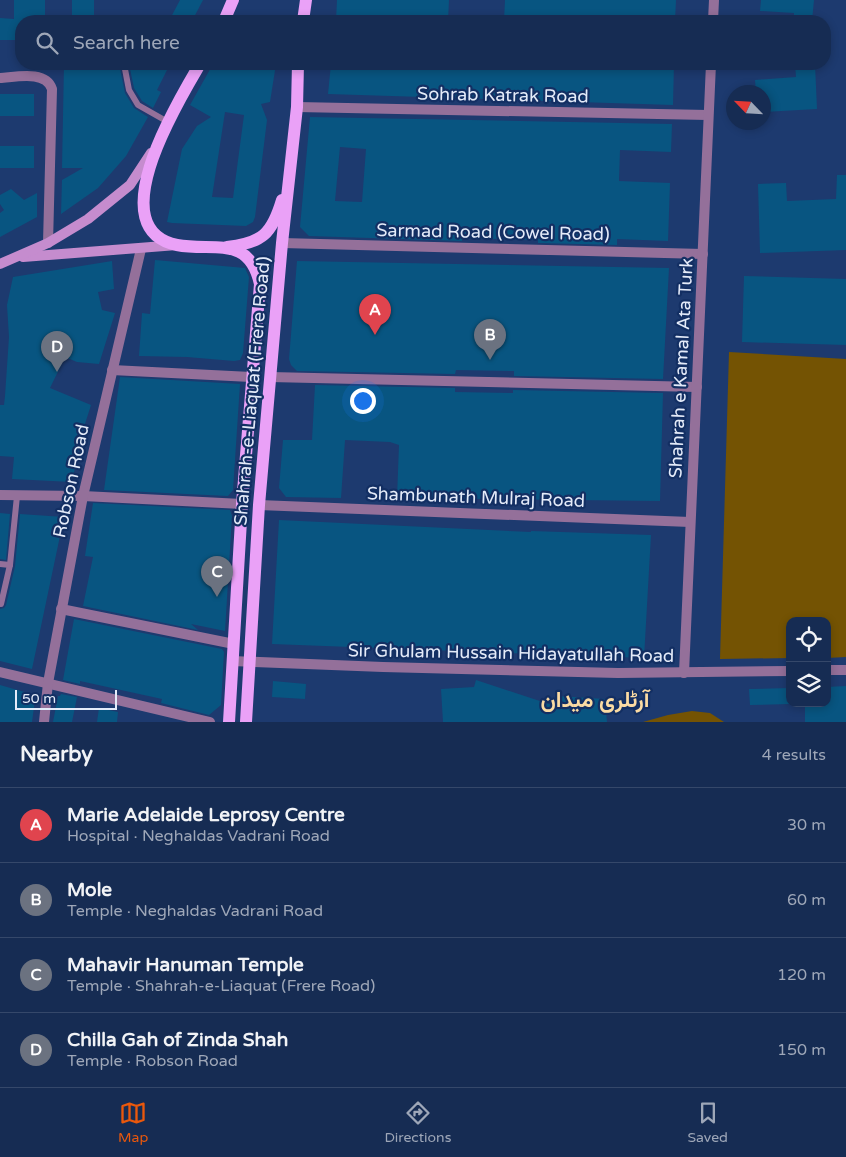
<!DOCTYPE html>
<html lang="en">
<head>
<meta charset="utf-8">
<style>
  body { margin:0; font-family:"Varela Round",Vazirmatn,sans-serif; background:#1f345a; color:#f1f3f6 }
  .controls { position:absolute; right:15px; bottom:15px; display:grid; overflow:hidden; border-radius:10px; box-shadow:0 2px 8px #0003 }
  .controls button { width:45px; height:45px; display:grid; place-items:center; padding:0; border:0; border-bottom:1px solid #35486a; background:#162c53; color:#f1f3f6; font:25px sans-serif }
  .compass { position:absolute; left:726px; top:85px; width:45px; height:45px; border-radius:50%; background:#162c53; box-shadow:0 2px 8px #0003; rotate:295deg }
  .scale { position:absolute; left:15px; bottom:12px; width:102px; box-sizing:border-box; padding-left:5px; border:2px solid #e4ebf9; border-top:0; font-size:14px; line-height:18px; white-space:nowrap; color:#e4ebf9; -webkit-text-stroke:4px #132f63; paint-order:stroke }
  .you { position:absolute; left:362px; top:400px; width:18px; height:18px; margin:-12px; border:4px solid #fff; border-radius:50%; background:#1a73e8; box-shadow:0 0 0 8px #1a73e833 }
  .badge { display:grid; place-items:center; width:32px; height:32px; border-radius:50%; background:#ea580c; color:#fff; font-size:16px; font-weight:700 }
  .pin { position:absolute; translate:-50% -41px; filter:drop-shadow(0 1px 2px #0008) }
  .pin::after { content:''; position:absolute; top:26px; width:18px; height:15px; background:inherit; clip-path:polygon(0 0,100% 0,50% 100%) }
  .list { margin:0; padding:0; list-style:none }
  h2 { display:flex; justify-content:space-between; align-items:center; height:65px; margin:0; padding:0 20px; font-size:21px }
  h2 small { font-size:16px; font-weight:400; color:#9ea7b8 }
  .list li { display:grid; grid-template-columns:32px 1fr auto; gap:15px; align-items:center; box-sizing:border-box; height:75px; padding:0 20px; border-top:1px solid #35486a }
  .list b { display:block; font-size:19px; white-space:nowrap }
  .list p { margin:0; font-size:16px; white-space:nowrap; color:#9ea7b8 }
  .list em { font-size:16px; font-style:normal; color:#9ea7b8 }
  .icon { flex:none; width:28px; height:28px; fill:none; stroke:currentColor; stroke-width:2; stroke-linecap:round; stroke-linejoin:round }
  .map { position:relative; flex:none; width:846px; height:722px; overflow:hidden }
  .search { position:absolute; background:#162c53; box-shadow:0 2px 8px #0003; left:15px; right:15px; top:15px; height:55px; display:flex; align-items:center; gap:12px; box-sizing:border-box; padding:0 18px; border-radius:20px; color:#9ea7b8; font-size:19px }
  .sheet { height:365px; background:#162c53 }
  nav { display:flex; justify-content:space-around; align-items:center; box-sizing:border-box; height:70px; border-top:1px solid #35486a; background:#162c53; font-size:14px; color:#9ea7b8 }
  nav a { display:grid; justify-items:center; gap:2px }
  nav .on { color:#ea580c }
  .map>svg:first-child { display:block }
  .green { fill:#745303 }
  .building { fill:#085581; fill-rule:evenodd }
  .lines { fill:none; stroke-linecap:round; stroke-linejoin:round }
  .service { stroke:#94709a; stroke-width:6 }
  .minor { stroke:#94709a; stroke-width:10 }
  .tertiary { stroke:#94709a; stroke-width:10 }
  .secondary { stroke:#c58cce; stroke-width:10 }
  .primary { stroke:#eaa1f7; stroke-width:12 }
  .labels { text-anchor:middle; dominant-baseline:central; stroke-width:4.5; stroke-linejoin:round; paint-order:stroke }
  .street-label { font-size:18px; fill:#e4ebf9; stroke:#132f63 }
  .district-label { font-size:22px; font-weight:bold; fill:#fbdba3; stroke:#132f63 }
</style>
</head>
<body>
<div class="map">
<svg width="846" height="722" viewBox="0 0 846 722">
  <rect width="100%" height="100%" fill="#1d3a6f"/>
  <g class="green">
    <path d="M729,352L846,359V657L827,658V621H790V658L720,659Z"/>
    <path d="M692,711L710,713L724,722H643L668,715Z"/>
  </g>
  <g class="building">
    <path d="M14,0H45V21H21V40H0V18L14,19Z"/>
    <path d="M72,0H94V17L72,18Z"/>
    <path d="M180,0H203L192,21H169Z"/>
    <path d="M337,0H449L448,21H336Z"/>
    <path d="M505,0H676L675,21H504Z"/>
    <path d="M761,0H814L812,21H794V13L760,11Z"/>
    <path d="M64,64H119L125,93L134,108L148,117L126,156L98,188L61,214L62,180L83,168H62Z"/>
    <path d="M129,64H170L157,90L161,92L153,108L142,101L134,88Z"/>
    <path d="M213,64H276L270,102L261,104L267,120L255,217L253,222L246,226L172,223L167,222L182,149L197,126L211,117L190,105ZM225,112L244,115L233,198L212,197Z"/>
    <path d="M331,64H674L673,105L328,94Z"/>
    <path d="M795,64H815L817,109L764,112V92H756L755,80L796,77Z"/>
    <rect x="0" y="94" width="34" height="22"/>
    <path d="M310,117L672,124L671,152L620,150L619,181L670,183L668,241L617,239V245L538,243V240L462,238V241L309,236L300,227ZM340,147L366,149L362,202L335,201Z"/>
    <rect x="0" y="146" width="34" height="22"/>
    <path d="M837,175H846V250L760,253L758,184L786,183L787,201L836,199Z"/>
    <path d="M11,189L24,200L37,193V217L0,237V213L4,210L0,204V195Z"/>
    <path d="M155,260L245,268L249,277L243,353L240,360L234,361L187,357L139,356L142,313L150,314Z"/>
    <path d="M112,261L114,289L98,292L102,310L115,313L99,364L77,362L65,357L50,388L91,405L77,449H79L72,482L12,479L14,457L0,456V405H4L5,396L9,337L7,305L13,277Z"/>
    <path d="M297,261L669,268L663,379L514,376V371L456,370L455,374L297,371L291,365L289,359Z"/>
    <path d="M744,276L846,279V345L742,342Z"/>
    <path d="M120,377L240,384L233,490L228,496L104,490Z"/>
    <path d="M315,385L455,388V392L513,393V390L663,393L660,501L397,498L399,445L390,442L345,440L341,498L286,497L279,488L283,440H312Z"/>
    <path d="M93,503L230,510L232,516L225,631L191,624L198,630L83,606L93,557L85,556Z"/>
    <path d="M0,513L10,514L6,560L0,559Z"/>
    <path d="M20,514L64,517L32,669L0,661V609L4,608L6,605L15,566Z"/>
    <path d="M279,520L531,532V531L651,535L644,658L272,644Z"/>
    <path d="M74,619L222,649L224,652L221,705L209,715L161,703L162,699L80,681V684L63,680Z"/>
    <path d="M476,680L558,707L557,696L605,699L607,722H443L441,689L474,687Z"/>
    <path d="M273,681L306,684L305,699L272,697Z"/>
    <path d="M0,685L28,693L35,700L32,722H0Z"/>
    <path d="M846,686V722H805V703H827V687Z"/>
    <path d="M790,688V704L750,705L749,689Z"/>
    <path d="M61,694L77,697L72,722H53L58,696H60Z"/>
    <path d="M99,708L118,712L117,722H97Z"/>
  </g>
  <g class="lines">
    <g class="service">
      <path d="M124,64L129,90L138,105L168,122"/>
      <path d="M0,564L10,565"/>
      <path d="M1,604L10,565L17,496"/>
    </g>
    <g class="minor">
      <path d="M0,78C16,77 46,70 52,89L48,243"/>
      <path d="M297,107L708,115"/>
      <path d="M282,243L703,254"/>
      <path d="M112,370L251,377"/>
      <path d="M270,377L697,387"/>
      <path d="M0,495L83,496L242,504"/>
      <path d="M259,505L690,522"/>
      <path d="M61,609L234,644"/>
      <path d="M0,672L210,722"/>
    </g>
    <g class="tertiary">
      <path d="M713,21L714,0"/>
      <path d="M232,661L383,667L618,673L790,671"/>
      <path d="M827,670H846"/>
      <path d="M684,673L711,64"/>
      <path d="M44,722L48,683L83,496L141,249"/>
    </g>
    <g class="secondary">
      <path d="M23,257L177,245"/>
      <path d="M0,264L48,243L88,219L130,185L151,153"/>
    </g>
    <g class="primary">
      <path d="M224,21L233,0"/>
      <path d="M303,21L306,0"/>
      <path d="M200,64C179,100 99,229 177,245C213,252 249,234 260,284L242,504L229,722"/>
      <path d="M227,247C262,243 272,234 282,200"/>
      <path d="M246,722L259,505L282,243L297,107L298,64"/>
    </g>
  </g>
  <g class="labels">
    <g class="street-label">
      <text transform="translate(503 95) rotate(1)">Sohrab Katrak Road</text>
      <text transform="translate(493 232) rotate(1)">Sarmad Road (Cowel Road)</text>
      <text transform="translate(681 368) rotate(-87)">Shahrah e Kamal Ata Turk</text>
      <text transform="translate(252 391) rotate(-85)">Shahrah-e-Liaquat (Frere Road)</text>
      <text transform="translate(71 481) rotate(-78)">Robson Road</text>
      <text transform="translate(476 497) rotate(2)">Shambunath Mulraj Road</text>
      <text transform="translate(511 653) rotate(1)">Sir Ghulam Hussain Hidayatullah Road</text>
    </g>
    <g class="district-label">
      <text x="595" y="700">آرٹلری میدان</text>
    </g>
  </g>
</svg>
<div class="controls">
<button><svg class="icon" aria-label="locate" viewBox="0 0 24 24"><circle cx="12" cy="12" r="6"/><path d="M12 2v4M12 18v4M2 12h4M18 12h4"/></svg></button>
<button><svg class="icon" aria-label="layers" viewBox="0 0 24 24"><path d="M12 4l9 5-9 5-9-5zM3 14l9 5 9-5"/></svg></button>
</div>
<svg class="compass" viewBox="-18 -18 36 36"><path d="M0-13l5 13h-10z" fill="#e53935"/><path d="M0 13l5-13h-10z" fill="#9ea7b8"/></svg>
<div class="scale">50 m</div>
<div class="you"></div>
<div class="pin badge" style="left:375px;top:335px;background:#e0444e">A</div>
<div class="pin badge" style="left:490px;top:360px;background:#6b7280">B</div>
<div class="pin badge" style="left:217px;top:597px;background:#6b7280">C</div>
<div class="pin badge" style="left:57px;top:372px;background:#6b7280">D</div>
<div class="search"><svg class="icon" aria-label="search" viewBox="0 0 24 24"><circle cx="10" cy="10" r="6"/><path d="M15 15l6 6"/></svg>Search here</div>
</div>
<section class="sheet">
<h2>Nearby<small>4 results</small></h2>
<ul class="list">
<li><span class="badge" style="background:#e0444e">A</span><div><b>Marie Adelaide Leprosy Centre</b><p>Hospital · Neghaldas Vadrani Road</p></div><em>30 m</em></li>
<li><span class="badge" style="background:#6b7280">B</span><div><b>Mole</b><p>Temple · Neghaldas Vadrani Road</p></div><em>60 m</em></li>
<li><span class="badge" style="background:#6b7280">C</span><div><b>Mahavir Hanuman Temple</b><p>Temple · Shahrah-e-Liaquat (Frere Road)</p></div><em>120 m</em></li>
<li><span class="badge" style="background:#6b7280">D</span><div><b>Chilla Gah of Zinda Shah</b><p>Temple · Robson Road</p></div><em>150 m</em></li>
</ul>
</section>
<nav>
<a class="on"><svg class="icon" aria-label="map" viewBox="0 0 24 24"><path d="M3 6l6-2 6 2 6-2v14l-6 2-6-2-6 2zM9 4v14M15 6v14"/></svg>Map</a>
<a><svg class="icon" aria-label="directions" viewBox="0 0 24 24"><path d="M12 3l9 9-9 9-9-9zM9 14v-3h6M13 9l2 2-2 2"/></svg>Directions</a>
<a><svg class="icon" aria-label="saved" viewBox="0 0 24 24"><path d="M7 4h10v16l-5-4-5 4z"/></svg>Saved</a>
</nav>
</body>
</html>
